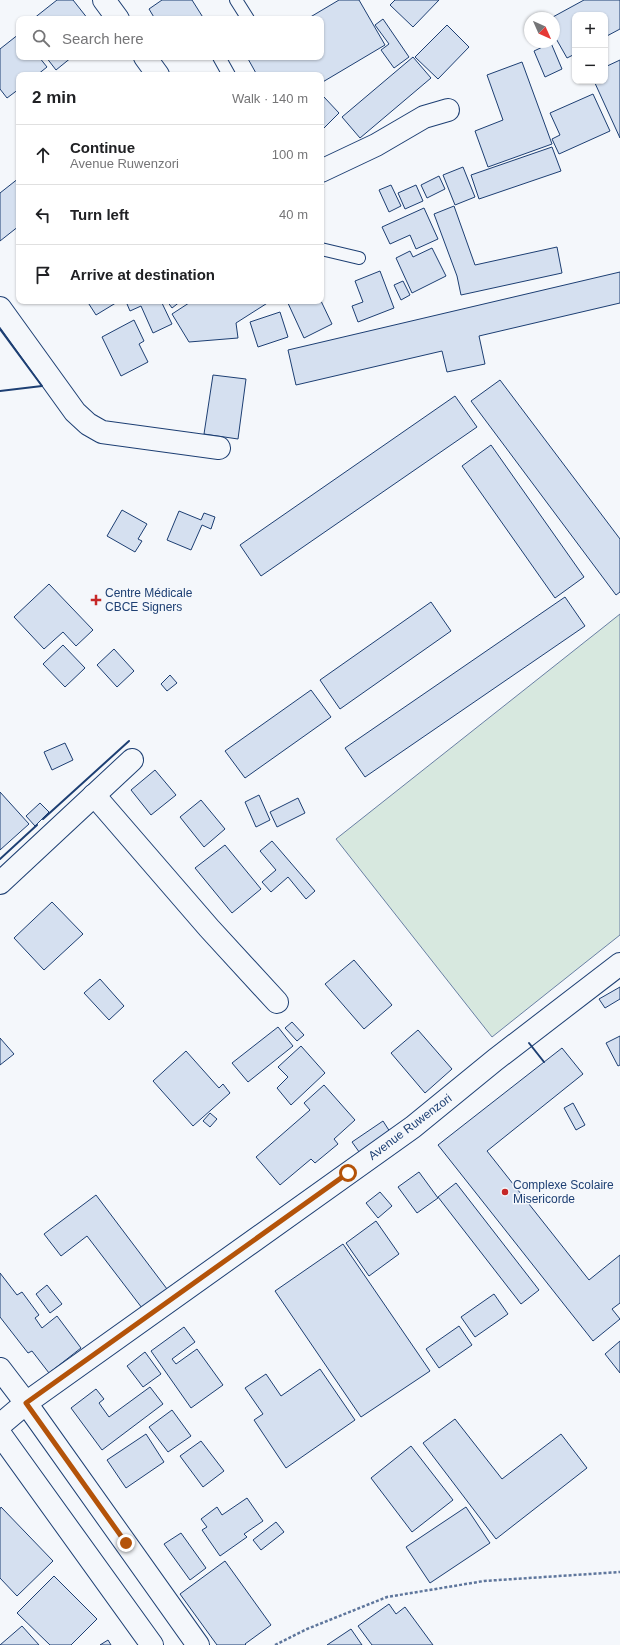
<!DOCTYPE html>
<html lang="en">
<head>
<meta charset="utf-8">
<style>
  body { margin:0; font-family:Arial,sans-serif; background:#f2f2f2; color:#202124 }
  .controls { position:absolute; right:12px; top:12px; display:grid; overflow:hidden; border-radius:8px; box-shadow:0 1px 3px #0004 }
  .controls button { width:36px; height:36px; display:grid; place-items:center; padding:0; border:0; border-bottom:1px solid #e0e0e0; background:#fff; color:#202124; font:20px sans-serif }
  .compass { position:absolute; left:524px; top:12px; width:36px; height:36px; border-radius:50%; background:#fff; box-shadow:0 1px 3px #0004; rotate:135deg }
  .stop { position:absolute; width:12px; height:12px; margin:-9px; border:3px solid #b45309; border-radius:50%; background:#fff }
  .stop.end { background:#b45309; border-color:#fff; box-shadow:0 1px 4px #0008 }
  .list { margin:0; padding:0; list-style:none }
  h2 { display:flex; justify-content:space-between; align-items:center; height:52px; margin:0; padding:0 16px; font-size:17px }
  h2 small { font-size:13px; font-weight:400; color:#757577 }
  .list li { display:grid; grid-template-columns:26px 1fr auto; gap:12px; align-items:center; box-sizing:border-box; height:60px; padding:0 16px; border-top:1px solid #e0e0e0 }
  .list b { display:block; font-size:15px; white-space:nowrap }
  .list p { margin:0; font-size:13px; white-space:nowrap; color:#757577 }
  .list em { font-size:13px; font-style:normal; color:#757577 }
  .icon { flex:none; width:22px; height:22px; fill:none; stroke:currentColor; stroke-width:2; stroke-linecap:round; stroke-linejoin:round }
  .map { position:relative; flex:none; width:620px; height:1645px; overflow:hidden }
  .search { position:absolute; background:#fff; box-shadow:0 1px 3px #0004; left:16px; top:16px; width:308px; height:44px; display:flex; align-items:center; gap:10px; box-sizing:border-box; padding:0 14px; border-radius:8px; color:#757577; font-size:15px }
  .panel { position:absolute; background:#fff; box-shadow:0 1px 3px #0004; left:16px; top:72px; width:308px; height:232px; border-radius:8px }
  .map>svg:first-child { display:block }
  .green { fill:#d7e8df; stroke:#687fa3 }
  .building { fill:#d5e0f0; stroke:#1d3f73 }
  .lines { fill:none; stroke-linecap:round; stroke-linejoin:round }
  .lane-casing { stroke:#1d3f73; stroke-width:14 }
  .street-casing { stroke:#1d3f73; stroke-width:24 }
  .secondary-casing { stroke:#1d3f73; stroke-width:24 }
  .path { stroke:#5e769c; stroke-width:2.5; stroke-dasharray:3 2; stroke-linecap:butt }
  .lane { stroke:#f4f7fb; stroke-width:12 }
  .street { stroke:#f4f7fb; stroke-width:22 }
  .secondary { stroke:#f4f7fb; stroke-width:22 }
  .wall { stroke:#1d3f73; stroke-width:2 }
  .route { stroke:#b45309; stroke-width:5 }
  .poi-dot { fill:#c62828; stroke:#f4f7fb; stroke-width:1.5 }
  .labels { text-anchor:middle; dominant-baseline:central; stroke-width:3; stroke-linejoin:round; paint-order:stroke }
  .poi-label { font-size:12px; fill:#1d3f73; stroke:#f4f7fb; text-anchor:start }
  .street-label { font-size:12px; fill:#1d3f73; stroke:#f4f7fb }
</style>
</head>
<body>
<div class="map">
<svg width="620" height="1645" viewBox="0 0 620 1645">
  <rect width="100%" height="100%" fill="#f4f7fb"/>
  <path class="green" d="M620,614V935L492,1037L336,839Z"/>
  <g class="building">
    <path d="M57,0H73L88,19H33Z"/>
    <path d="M162,0H192L204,19H155L149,9Z"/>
    <path d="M339,0H359L385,45L321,83V75H257L247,57H321V19H307Z"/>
    <path d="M395,0H439L413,27L390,5Z"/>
    <path d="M584,0H620V29L605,37V15H575V54L567,58L554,35V18H551Z"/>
    <path d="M383,19L409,57L394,68L381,50L389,44L375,25Z"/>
    <path d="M447,25L469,47L438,79L415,57Z"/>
    <path d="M19,34V57H39L47,67L37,75H19V89L7,98L0,89V49Z"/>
    <path d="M551,43L562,69L545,77L534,51Z"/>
    <path d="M46,57H72L56,70Z"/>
    <path d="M413,57L431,78L360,138L342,117Z"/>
    <path d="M620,60V138L594,81H605V67Z"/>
    <path d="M522,62L552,144L488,167L475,131L503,120L487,75Z"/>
    <path d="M593,94L610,131L559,154L552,139L560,135L550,113Z"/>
    <path d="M324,97L339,113L321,131V100Z"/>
    <path d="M552,147L561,171L479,199L471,175Z"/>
    <path d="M463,167L475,197L455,205L443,175Z"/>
    <path d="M439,176L445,189L427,198L421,185Z"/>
    <path d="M19,178V226L0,241V193Z"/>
    <path d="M391,185L401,206L389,212L379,190Z"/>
    <path d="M416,185L423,201L405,209L398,193Z"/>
    <path d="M454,206L475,265L557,247L562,273L461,295L457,276L434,214Z"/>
    <path d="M424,208L438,239L416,249L410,235L390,244L382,227Z"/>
    <path d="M432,248L446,276L412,293L396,258L410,251L413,257Z"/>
    <path d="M380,271L394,308L358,322L352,306L363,302L355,281Z"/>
    <path d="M620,272V303L479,336L485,364L447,372L442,351L296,385L288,350Z"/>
    <path d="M403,281L410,295L401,300L394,285Z"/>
    <path d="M87,301H119L96,315Z"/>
    <path d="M133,301H161L172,324L153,333L141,306L130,311L127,304Z"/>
    <path d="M167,301H181L172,308Z"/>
    <path d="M192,301H268L269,302L236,323L238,338L189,342L172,314Z"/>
    <path d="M287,301H321L332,324L304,338Z"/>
    <path d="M280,312L288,337L258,347L250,322Z"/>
    <path d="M134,320L144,341L139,344L148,362L121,376L102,337Z"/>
    <path d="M213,375L246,379L238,439L204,434Z"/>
    <path d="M500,380L620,539V592L616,595L471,401Z"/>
    <path d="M455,396L477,427L261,576L240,545Z"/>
    <path d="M491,445L584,577L555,598L462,466Z"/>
    <path d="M122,510L147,524L138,539L142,541L135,552L107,536Z"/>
    <path d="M179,511L201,520L204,513L215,517L211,529L202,525L191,550L167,540Z"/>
    <path d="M49,584L93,630L76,646L63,632L44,649L14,617Z"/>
    <path d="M565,597L585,626L365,777L345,748Z"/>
    <path d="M431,602L451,631L340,709L320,680Z"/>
    <path d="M63,645L85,668L65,687L43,664Z"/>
    <path d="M114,649L134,671L117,687L97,665Z"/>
    <path d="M170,675L177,683L167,691L161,684Z"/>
    <path d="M311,690L331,717L245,778L225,751Z"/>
    <path d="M65,743L73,760L52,770L44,752Z"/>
    <path d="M155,770L176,795L151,815L131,790Z"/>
    <path d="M0,792L29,824L0,850Z"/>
    <path d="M259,795L270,820L256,827L245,802Z"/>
    <path d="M298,798L305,813L277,827L270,812Z"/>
    <path d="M201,800L225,829L204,847L180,817Z"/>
    <path d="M40,803L49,812L35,826L26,816Z"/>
    <path d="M272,841L315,891L306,899L288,877L271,892L262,882L276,870L260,851Z"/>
    <path d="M225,845L261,889L232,913L195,868Z"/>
    <path d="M52,902L83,934L44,970L14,938Z"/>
    <path d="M354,960L392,1005L364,1029L325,984Z"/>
    <path d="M100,979L124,1006L109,1020L84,993Z"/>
    <path d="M620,987V999L605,1008L599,999Z"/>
    <path d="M292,1022L304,1035L297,1041L285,1028Z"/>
    <path d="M278,1027L293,1046L248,1082L232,1063Z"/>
    <path d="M418,1030L452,1069L425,1093L391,1053Z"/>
    <path d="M620,1036V1065L618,1066L606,1043Z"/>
    <path d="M0,1038L14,1054L0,1065Z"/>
    <path d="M301,1046L325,1073L291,1105L277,1088L288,1077L278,1067Z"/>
    <path d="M562,1048L583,1074L487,1151L589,1280L620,1255V1303L612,1309L620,1319L593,1341L438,1145Z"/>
    <path d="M186,1051L219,1088L223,1084L230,1093L193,1126L153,1081Z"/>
    <path d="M324,1085L355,1120L334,1139L338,1144L315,1163L311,1159L280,1185L256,1157L310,1110L304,1103Z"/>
    <path d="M573,1103L585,1125L576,1130L564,1108Z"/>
    <path d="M210,1113L217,1119L210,1127L203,1121Z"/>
    <path d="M383,1121L392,1135L362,1156L352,1142Z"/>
    <path d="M419,1172L438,1198L417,1213L398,1187Z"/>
    <path d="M456,1183L539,1290L521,1304L438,1197Z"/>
    <path d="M380,1192L392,1206L378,1218L366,1203Z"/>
    <path d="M96,1195L167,1289L142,1308L87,1236L61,1256L44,1234Z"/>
    <path d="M376,1221L399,1254L369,1276L346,1243Z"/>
    <path d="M343,1244L430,1371L361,1417L275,1291Z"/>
    <path d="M0,1273L17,1295L22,1292L39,1315L35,1318L42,1328L57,1316L81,1348L49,1373L32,1351L28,1353L0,1317Z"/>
    <path d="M47,1285L62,1304L50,1313L36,1294Z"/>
    <path d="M494,1294L508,1314L475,1337L461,1317Z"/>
    <path d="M459,1326L472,1345L439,1368L426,1349Z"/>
    <path d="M184,1327L195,1342L172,1359L176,1364L197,1349L223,1385L191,1408L151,1351Z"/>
    <path d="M620,1341V1373L605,1354Z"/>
    <path d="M145,1352L161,1374L143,1387L127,1366Z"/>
    <path d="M320,1369L355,1420L286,1468L254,1420L263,1414L245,1388L266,1374L281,1396Z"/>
    <path d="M150,1387L163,1404L102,1450L71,1408L96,1389L104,1399L99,1403L109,1417Z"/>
    <path d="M172,1410L191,1436L168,1452L149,1427Z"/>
    <path d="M455,1419L502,1479L561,1434L587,1468L496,1539L423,1443Z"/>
    <path d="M146,1434L164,1462L126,1488L107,1460Z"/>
    <path d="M201,1441L224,1471L203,1487L180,1456Z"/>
    <path d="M411,1446L453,1500L412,1532L371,1478Z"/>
    <path d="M247,1498L263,1521L244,1534L247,1537L220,1556L202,1530L207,1527L201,1519L217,1507L222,1515Z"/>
    <path d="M1,1507L53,1561L17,1596L0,1578V1509Z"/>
    <path d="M466,1507L490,1543L430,1583L406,1547Z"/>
    <path d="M276,1522L284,1532L261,1550L253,1540Z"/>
    <path d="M181,1533L206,1568L190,1580L164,1544Z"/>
    <path d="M225,1561L271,1625L245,1644L246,1645H217L180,1594Z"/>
    <path d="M54,1576L97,1619L71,1645H50L17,1613Z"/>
    <path d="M389,1604L396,1614L405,1607L433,1645H372L358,1626Z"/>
    <path d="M22,1626L39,1645H0Z"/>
    <path d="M351,1629L362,1645H327Z"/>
    <path d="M108,1640L111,1645H100Z"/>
  </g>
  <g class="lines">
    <defs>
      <g id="lane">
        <path d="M236,0L248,19"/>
        <path d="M219,57L229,75"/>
        <path d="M321,249L359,258"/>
      </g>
      <g id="street">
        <path d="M104,0L118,19"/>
        <path d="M145,57L158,75"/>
        <path d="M321,171L376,145L424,117L448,110"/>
        <path d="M0,308L75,412L88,424L102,432L219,448"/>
        <path d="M94,795L209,928L277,1002"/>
        <path d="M0,883L132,760"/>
        <path d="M0,1425L26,1403L413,1127L495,1060L620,964"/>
      </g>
      <g id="secondary">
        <path d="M0,1369L26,1403L198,1645"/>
        <path d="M0,1434L152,1645"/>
      </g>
    </defs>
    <use href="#lane" class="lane-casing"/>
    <use href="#street" class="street-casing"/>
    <use href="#secondary" class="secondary-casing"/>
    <path class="path" d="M275,1645L307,1629L387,1597L484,1581L620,1572"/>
    <use href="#lane" class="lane"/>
    <use href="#street" class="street"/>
    <use href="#secondary" class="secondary"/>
    <g class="wall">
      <path d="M0,329L42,386L0,391"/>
      <path d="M43,819L129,741"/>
      <path d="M0,859L37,825"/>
      <path d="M529,1043L544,1062"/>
    </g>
  </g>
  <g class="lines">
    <path class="route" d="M126,1543L26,1403L348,1173"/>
  </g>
  <g class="poi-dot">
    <path d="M94 594h4v4h4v4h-4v4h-4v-4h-4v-4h4z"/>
    <circle cx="505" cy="1192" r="4"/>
  </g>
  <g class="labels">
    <g class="poi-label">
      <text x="105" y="593">Centre Médicale<tspan x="105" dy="14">CBCE Signers</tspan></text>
      <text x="513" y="1185">Complexe Scolaire<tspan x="513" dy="14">Misericorde</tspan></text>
    </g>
    <g class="street-label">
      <text transform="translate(410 1127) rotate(-37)">Avenue Ruwenzori</text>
    </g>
  </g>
</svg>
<div class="controls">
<button>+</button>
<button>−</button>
</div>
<svg class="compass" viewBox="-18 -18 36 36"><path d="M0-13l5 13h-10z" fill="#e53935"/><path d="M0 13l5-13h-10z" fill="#757577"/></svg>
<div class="stop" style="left:348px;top:1173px"></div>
<div class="stop end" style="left:126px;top:1543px"></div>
<div class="search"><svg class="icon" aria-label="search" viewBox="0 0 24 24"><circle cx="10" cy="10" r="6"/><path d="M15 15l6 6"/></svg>Search here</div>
<section class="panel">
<h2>2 min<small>Walk · 140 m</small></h2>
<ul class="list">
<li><svg class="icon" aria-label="ahead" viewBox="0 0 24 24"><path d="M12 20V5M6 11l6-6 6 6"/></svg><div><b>Continue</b><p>Avenue Ruwenzori</p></div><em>100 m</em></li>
<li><svg class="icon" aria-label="left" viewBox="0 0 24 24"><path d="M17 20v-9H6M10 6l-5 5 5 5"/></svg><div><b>Turn left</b></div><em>40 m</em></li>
<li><svg class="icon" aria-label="arrive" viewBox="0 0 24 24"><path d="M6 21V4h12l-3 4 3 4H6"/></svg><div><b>Arrive at destination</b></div></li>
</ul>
</section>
</div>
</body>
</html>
